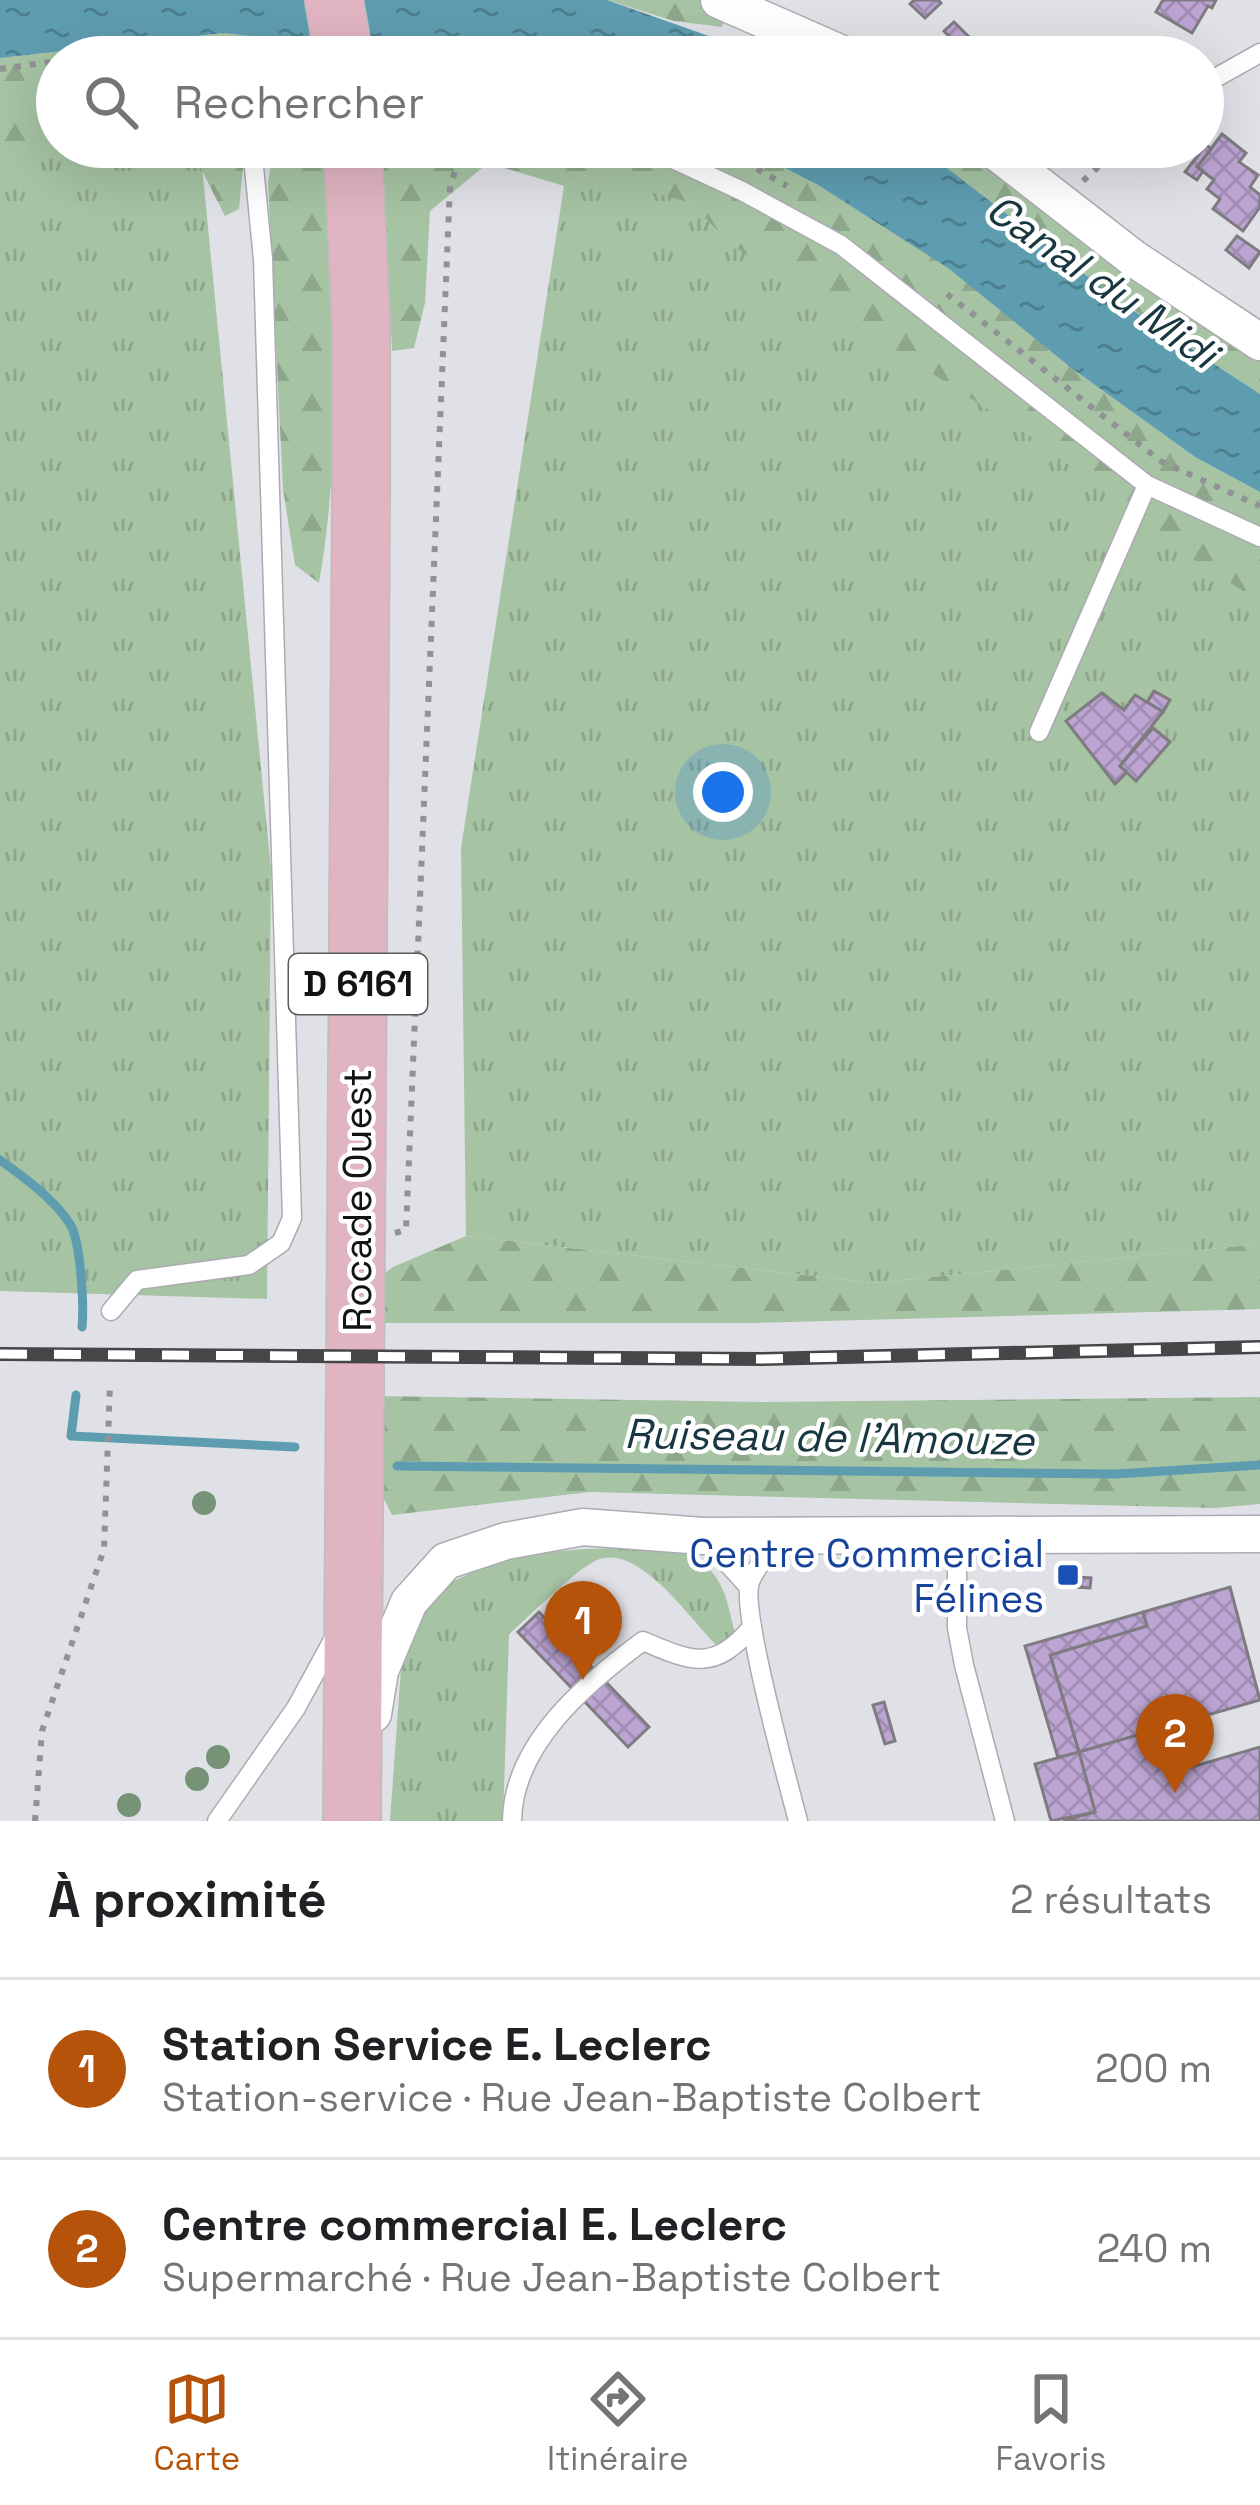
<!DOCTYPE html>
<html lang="fr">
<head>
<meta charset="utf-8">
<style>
  body { margin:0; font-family:"Space Grotesk",sans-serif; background:#f6f6f6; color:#202124 }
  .you { position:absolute; left:723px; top:792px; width:42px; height:42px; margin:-30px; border:9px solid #fff; border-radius:50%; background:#1a73e8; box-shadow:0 0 0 18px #1a73e833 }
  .badge { display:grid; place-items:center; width:78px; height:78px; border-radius:50%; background:#b45309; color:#fff; font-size:39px; font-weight:700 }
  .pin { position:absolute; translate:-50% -99px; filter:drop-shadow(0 3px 6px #0008) }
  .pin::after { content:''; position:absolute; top:63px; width:42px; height:36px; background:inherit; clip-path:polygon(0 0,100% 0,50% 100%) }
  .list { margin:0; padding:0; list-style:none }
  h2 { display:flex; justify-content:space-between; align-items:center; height:156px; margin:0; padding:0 48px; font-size:51px }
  h2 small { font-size:39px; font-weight:400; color:#757577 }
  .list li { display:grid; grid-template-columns:78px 1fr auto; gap:36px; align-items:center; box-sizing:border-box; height:180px; padding:0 48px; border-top:3px solid #e0e0e0 }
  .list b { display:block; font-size:45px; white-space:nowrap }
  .list p { margin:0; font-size:39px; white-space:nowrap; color:#757577 }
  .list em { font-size:39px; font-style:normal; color:#757577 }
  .icon { flex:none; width:66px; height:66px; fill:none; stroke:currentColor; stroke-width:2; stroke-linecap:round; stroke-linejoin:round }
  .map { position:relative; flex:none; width:1260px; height:1821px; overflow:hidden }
  .search { position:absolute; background:#fff; box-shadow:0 12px 48px #0002; left:36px; right:36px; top:36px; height:132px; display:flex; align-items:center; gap:30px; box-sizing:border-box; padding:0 42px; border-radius:66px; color:#757577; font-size:45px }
  .sheet { height:516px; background:#fff }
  nav { display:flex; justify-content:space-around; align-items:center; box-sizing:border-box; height:168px; border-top:3px solid #e0e0e0; background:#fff; font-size:33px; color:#757577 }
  nav a { display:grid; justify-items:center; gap:6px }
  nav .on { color:#b45309 }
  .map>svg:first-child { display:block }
  .grass { fill:url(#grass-tufts) }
  .forest { fill:url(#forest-firs) }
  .water { fill:url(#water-ripples) }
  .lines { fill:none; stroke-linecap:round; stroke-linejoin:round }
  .stream { stroke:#5e9db0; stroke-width:9 }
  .building { fill:url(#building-cross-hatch); stroke:#7e7c81; stroke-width:3 }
  .lane-casing { stroke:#ababb1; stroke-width:21 }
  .street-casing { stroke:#ababb1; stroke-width:39 }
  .primary-casing { stroke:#bdbdbd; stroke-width:60 }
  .path { stroke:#919296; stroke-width:6; stroke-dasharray:6 9; stroke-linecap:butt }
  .lane { stroke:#fff; stroke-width:18 }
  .street { stroke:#fff; stroke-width:36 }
  .primary { stroke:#e0b4c1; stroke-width:57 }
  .rail-casing { stroke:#454648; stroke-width:14 }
  .rail { stroke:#fff; stroke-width:9; stroke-dasharray:27; stroke-linecap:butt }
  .tree { fill:#769377 }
  .transit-dot { fill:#1a4fb4; stroke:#fff; stroke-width:4.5 }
  .labels { text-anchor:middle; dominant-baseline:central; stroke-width:9; stroke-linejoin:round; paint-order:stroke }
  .shield { fill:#fff; stroke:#595a5a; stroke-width:3 }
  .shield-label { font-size:36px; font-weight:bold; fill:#121314 }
  .street-label { font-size:39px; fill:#121314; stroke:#fff }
  .transit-label { font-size:39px; fill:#164399; stroke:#fff; text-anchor:end }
  .water-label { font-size:42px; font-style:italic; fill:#183740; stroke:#fff }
</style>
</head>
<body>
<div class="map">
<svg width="1260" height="1821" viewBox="0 0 1260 1821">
  <defs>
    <pattern id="grass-tufts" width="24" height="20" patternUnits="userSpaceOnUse" patternTransform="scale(3)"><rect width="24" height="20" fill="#a6c3a4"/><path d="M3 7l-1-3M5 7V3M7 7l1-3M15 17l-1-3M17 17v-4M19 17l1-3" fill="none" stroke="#8ea78c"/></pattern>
    <pattern id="forest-firs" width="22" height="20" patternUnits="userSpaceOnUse" patternTransform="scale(3)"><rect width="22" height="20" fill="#a6c3a4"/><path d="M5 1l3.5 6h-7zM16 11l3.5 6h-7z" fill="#8ea78c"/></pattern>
    <pattern id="water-ripples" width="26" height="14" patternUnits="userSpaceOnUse" patternTransform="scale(3)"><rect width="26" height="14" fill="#5e9db0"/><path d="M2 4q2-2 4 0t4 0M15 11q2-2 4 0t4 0" fill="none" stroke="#4c7f8e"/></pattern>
    <pattern id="building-cross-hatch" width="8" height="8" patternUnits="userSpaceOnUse" patternTransform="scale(3)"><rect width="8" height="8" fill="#bda5d3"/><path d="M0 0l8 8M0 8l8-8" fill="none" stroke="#a18db4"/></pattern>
  </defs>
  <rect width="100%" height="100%" fill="#e0e1e6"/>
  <g class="grass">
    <path d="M57,147H190L202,166L271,870L267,1299L0,1291V149Z"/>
    <path d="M583,175L680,197L943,352L1260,576V1244L873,1283L466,1236L461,848L564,186Z"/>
    <path d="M584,1549C630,1549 693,1536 719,1582C728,1597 731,1620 736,1638L717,1646C690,1619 637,1540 595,1561C571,1574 532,1614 509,1634L503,1821H390L402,1654L439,1588L507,1556Z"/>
  </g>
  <g class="forest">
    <path d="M607,0H732L722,27L674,21Z"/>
    <path d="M224,33L268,38L271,57H57V147H73L0,155V58Z"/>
    <path d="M394,40L497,57H378Z"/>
    <path d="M190,147H245L239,209L225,216Z"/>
    <path d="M274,147H325C333,291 344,441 319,583L295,565L283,489L268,183Z"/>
    <path d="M382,147H744L818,185L949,268L1070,367L1195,457L1260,492V601L1202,566L1036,440L733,246L689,202L583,175L564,186L488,163L430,211L425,303L414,348L392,351Z"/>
    <path d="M920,147H975L1260,357V394L1114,297Z"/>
    <path d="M466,1236L873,1283L1260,1244V1309L757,1323H378L380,1277L393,1267Z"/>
    <path d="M375,1396L761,1402L1260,1397V1504L1215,1508L590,1492L392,1515L371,1473Z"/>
  </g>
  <g class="water">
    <path d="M0,0H607L768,57H497L394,40L312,43L224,33L0,58Z"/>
    <path d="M744,147H920L1122,303L1260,394V492L1195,457L1070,367L948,268L818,185Z"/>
  </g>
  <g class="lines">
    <g class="stream">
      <path d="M0,1160C25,1178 53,1198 70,1224C81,1241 84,1306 82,1327"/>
      <path d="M76,1395L71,1436L295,1447"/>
      <path d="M397,1466L1116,1474L1260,1465"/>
    </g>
  </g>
  <g class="building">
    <path d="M914,0H938L941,3L925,18L910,4Z"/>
    <path d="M1163,0H1216L1212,8L1208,6L1192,33L1156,12Z"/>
    <path d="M954,22L975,43L965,52L944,31Z"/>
    <path d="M1089,43L1114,57H1081Z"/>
    <path d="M1222,134L1246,153L1239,162L1258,175L1250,187L1260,195V207L1243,231L1213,209L1220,199L1207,189L1214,180L1197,167Z"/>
    <path d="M1206,145L1211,149L1197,167L1203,171L1197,180L1185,172Z"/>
    <path d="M1237,236L1260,252L1249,268L1226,250Z"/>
    <path d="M1154,691L1170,700L1163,712L1147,702Z"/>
    <path d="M1102,693L1124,710L1135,695L1163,712L1120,766L1127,772L1115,784L1066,721Z"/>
    <path d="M1153,728L1170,742L1136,781L1120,766Z"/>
    <path d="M1075,1577L1091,1578L1090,1588L1074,1587Z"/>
    <path d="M1230,1587L1260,1700L1079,1752L1050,1655L1147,1626L1143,1612Z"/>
    <path d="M539,1612L649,1727L628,1747L518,1632Z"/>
    <path d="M1143,1612L1147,1626L1050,1655L1079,1752L1058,1758L1025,1646Z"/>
    <path d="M884,1702L895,1741L885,1744L873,1705Z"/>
    <path d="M1158,1729L1171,1773L1260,1747V1821H1063L1095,1812L1079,1752Z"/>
    <path d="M1079,1752L1095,1812L1051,1821L1035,1764Z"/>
  </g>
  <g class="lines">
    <defs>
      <g id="lane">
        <path d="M1203,85L1260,53"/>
        <path d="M647,147L742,191L841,245L1147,485L1260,537"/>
        <path d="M1039,732L1147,485"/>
        <path d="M111,1311L137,1280L249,1265L281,1243L292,1218L263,259L252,147"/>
        <path d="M957,1538V1628L964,1665L1005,1821"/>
        <path d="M706,1540L748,1586"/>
        <path d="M787,1541C771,1553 757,1563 750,1582C740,1610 788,1782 798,1821"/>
        <path d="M217,1821L296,1708L334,1638"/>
        <path d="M512,1821C513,1744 586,1683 643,1641C692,1662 714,1672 752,1627"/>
      </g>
      <g id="street">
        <path d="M719,0L849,57"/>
        <path d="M990,147L1133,258L1260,342"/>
        <path d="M373,1714L380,1671L409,1602L446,1561L506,1541L583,1527L703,1536L1260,1534"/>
      </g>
      <g id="primary">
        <path d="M334,0L344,57"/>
        <path d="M352,1821L361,493V325L353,147"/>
      </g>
    </defs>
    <use href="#lane" class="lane-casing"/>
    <use href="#street" class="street-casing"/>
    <use href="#primary" class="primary-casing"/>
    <g class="path">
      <path d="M109,57L182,52L305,57"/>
      <path d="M0,69L57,61"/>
      <path d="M757,169L787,186"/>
      <path d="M1083,181L1120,147"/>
      <path d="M947,294L1162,462L1260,506"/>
      <path d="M395,1233L406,1230L450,186L463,147"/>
      <path d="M35,1821L42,1731L104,1549L110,1384"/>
    </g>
    <use href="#lane" class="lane"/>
    <use href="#street" class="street"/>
    <use href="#primary" class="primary"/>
    <defs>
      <path id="rail" d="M0,1354L762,1359L1260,1347"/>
    </defs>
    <use href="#rail" class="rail-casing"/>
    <use href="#rail" class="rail"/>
  </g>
  <g class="tree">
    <circle cx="204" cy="1503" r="12"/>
    <circle cx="218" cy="1757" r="12"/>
    <circle cx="197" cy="1779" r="12"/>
    <circle cx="129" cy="1805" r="12"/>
  </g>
  <rect class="transit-dot" x="1056" y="1563" width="24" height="24" rx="6"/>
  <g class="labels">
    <rect class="shield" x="289" y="954" width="138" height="60" rx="9"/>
    <g class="shield-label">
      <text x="358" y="984">D 6161</text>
    </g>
    <g class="street-label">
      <text transform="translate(357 1200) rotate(-90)">Rocade Ouest</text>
    </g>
    <g class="transit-label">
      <text x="1044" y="1553">Centre Commercial<tspan x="1044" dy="45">Félines</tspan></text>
    </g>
    <g class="water-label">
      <text transform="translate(1102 281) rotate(35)">Canal du Midi</text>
      <text transform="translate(829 1437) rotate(1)">Ruiseau de l'Amouze</text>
    </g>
  </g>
</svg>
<div class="you"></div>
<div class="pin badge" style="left:583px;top:1680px">1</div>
<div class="pin badge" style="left:1175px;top:1793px">2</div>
<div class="search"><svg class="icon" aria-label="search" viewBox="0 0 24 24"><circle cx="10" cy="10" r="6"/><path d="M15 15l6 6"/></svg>Rechercher</div>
</div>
<section class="sheet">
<h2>À proximité<small>2 résultats</small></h2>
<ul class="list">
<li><span class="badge">1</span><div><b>Station Service E. Leclerc</b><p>Station-service · Rue Jean-Baptiste Colbert</p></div><em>200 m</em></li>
<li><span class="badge">2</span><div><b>Centre commercial E. Leclerc</b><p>Supermarché · Rue Jean-Baptiste Colbert</p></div><em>240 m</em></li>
</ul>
</section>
<nav>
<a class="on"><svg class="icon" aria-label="map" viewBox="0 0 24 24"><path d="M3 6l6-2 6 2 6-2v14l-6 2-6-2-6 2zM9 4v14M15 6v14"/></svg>Carte</a>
<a><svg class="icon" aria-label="directions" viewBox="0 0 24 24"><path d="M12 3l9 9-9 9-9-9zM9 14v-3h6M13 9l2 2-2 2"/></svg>Itinéraire</a>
<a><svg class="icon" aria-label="saved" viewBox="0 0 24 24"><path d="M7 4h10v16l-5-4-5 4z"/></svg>Favoris</a>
</nav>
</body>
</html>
